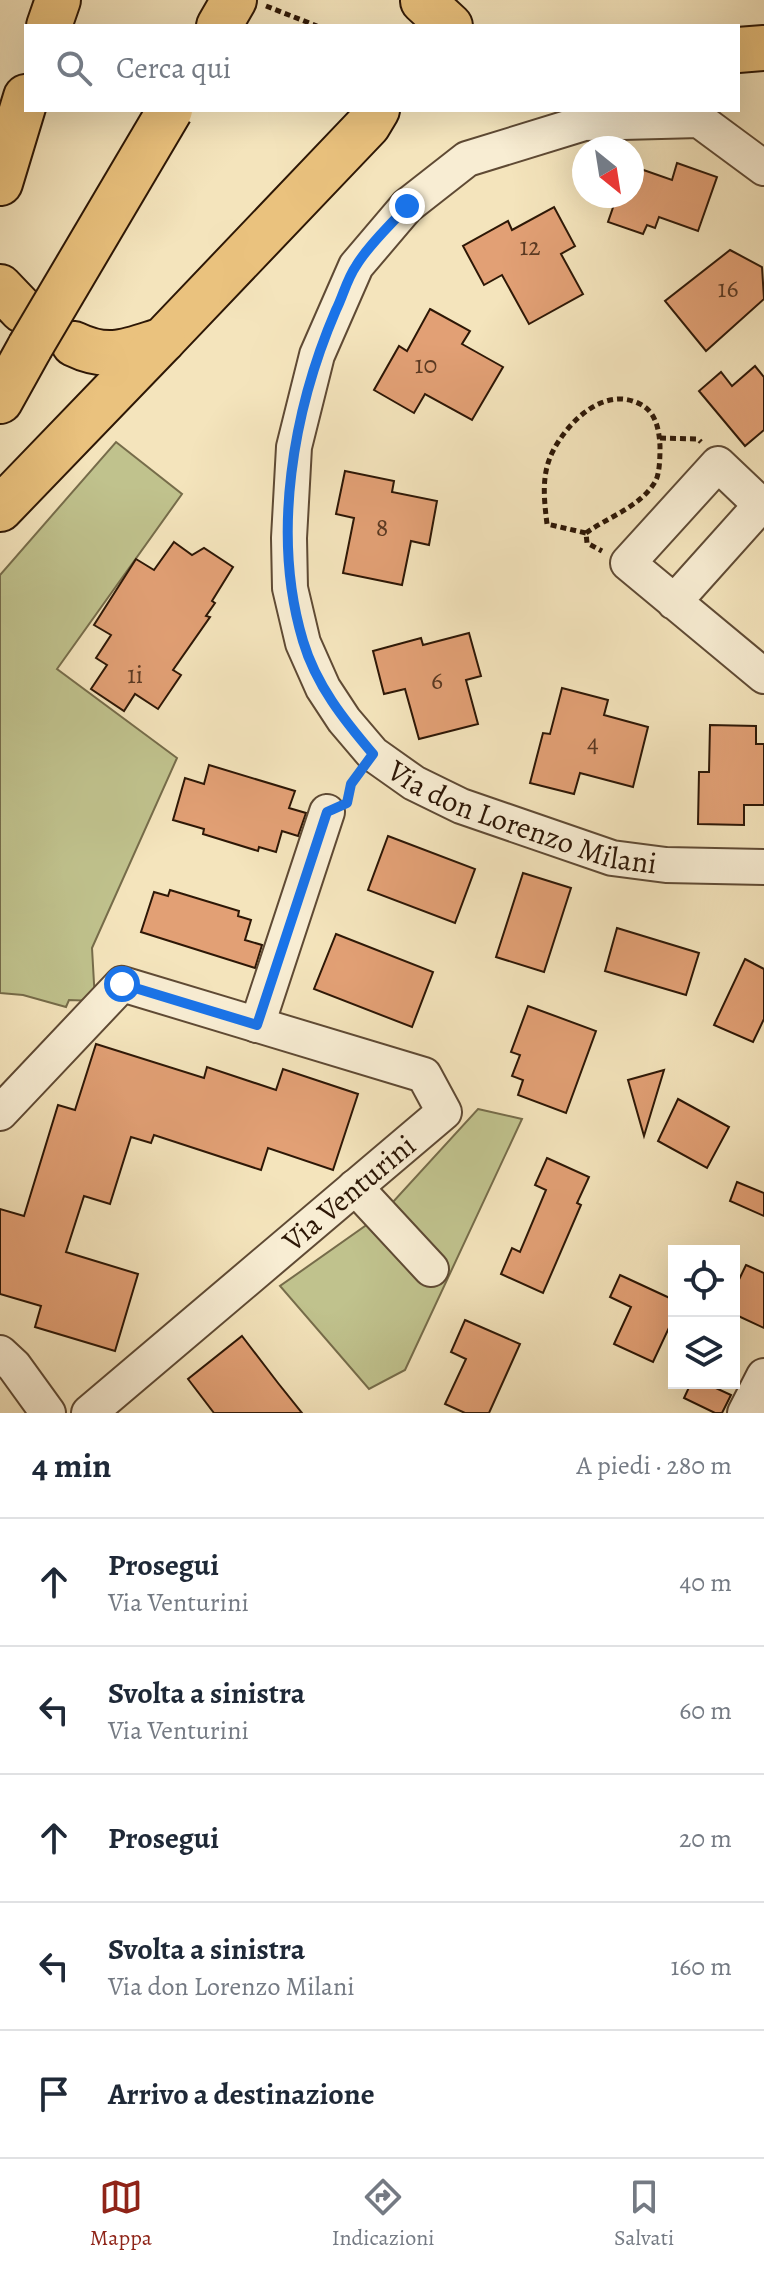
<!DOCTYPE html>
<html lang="it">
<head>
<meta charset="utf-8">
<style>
  body { margin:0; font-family:Alegreya,serif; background:#f6f6f7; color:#1f2937 }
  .controls { position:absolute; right:24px; bottom:24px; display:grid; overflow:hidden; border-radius:0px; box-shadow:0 8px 32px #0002 }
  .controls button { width:72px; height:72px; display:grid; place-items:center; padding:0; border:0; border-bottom:2px solid #e0e1e3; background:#fff; color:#1f2937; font:40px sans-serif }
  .compass { position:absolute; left:572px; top:136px; width:72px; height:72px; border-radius:50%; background:#fff; box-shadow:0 8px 32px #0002; rotate:150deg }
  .stop { position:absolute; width:24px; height:24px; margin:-18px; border:6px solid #1a73e8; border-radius:50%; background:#fff }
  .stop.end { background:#1a73e8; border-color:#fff; box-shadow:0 2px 8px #0008 }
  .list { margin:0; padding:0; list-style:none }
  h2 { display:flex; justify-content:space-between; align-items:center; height:104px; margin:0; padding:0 32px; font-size:34px }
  h2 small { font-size:26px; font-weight:400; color:#747a83 }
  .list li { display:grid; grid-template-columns:52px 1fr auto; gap:24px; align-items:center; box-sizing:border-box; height:128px; padding:0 32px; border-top:2px solid #e0e1e3 }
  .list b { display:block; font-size:30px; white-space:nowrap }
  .list p { margin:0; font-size:26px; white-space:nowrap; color:#747a83 }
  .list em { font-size:26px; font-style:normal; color:#747a83 }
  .icon { flex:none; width:44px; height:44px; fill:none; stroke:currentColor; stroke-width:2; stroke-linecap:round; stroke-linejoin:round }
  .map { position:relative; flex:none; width:764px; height:1413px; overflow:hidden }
  .search { position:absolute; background:#fff; box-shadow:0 8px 32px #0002; left:24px; right:24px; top:24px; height:88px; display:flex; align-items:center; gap:20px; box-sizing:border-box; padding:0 28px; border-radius:0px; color:#747a83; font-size:30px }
  .sheet { height:744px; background:#fff }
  nav { display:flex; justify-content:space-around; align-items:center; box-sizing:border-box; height:112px; border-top:2px solid #e0e1e3; background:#fff; font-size:22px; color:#747a83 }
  nav a { display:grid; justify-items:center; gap:4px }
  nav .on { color:#8f2418 }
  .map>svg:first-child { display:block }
  .green { fill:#c0c28d; stroke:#766c4a; stroke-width:2 }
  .building { fill:#e2a075; stroke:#2d1706; stroke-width:2 }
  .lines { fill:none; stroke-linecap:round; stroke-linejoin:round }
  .minor-casing { stroke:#5f4a34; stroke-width:38 }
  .major-casing { stroke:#2d1706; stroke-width:48 }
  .highway-casing { stroke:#2d1706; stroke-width:48 }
  .path { stroke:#2d1706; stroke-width:5; stroke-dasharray:6 4; stroke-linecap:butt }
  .minor { stroke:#f8edd3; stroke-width:34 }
  .major { stroke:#eac27e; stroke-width:44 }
  .highway { stroke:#eac27e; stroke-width:44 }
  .highway-bridge-casing { stroke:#2d1706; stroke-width:48; stroke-linecap:butt }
  .highway-bridge { stroke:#eac27e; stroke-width:44 }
  .route { stroke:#1a73e8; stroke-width:10 }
  .labels { text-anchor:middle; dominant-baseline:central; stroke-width:6; stroke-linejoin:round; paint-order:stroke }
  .number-label { font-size:26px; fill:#5a3922 }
  .street-label { font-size:30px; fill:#2d1706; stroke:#f8edd3 }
</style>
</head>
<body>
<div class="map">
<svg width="764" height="1413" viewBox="0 0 764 1413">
  <rect width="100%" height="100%" fill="#f4e4bc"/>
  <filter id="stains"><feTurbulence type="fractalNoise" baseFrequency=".0025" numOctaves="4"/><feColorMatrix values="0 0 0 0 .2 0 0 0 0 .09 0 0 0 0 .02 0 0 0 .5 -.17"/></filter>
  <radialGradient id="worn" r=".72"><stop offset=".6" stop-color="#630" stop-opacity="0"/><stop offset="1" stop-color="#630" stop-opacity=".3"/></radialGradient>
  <g class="green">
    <path d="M116,442L182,494L57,669L177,758L92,948L95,1001L69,1000L66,1007L23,995L0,993V575Z"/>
    <path d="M478,1109L522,1119L405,1370L369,1389L280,1286L382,1214Z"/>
  </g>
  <g class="building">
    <path d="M677,163L717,177L698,231L659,217L655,228L647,225L643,234L608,222L617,196H632V166L672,180Z"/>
    <path d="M554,207L575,246L561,254L583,294L529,324L502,275L484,285L463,246L508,221L512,230Z"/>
    <path d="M730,250L762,267L764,299L706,351L665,301Z"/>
    <path d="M430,309L470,331L462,344L503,367L472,420L425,394L414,413L374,390L399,346L407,351Z"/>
    <path d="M755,366L764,377V430L745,446L699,391L721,372L732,386Z"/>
    <path d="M345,471L394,481L392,492L437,501L429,545L411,541L402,585L343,573L354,518L336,514Z"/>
    <path d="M174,542L192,555L204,548L233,567L212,601L215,603L206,616L210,617L173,670L181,675L158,709L135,694L124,711L91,689L107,665L96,658L111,635L94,625L136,559L154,570Z"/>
    <path d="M469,633L481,676L466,680L478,724L419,739L405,689L384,694L373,651L421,638L423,645Z"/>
    <path d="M562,688L608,700L604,715L648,727L633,787L580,773L574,794L530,783L543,733L550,734Z"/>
    <path d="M710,725L756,726V744H764V805H744V825L698,824L699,772H709Z"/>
    <path d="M209,765L295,791L289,808L306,813L298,836L282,831L276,852L259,847L258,851L203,834L204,829L173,820L185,778L204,784Z"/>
    <path d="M388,836L475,869L455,923L368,890Z"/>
    <path d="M523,873L571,888L544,972L496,957Z"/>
    <path d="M170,890L239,911L238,916L251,920L245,940L262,945L255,968L141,932L154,892L168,896Z"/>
    <path d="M617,928L699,953L686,995L605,971Z"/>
    <path d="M336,934L433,972L412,1027L314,989Z"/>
    <path d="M745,959L764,969V1019L753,1042L714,1025Z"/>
    <path d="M528,1006L596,1031L566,1113L518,1095L523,1080L512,1076L520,1055L511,1052Z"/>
    <path d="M96,1044L204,1078L207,1067L276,1090L283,1069L358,1094L333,1170L268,1148L261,1170L154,1135L151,1143L131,1137L110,1204L84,1196L66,1252L138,1274L115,1351L35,1327L41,1306L0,1294V1209L24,1216L58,1105L75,1110Z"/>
    <path d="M664,1070L644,1136L628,1080Z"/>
    <path d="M678,1099L729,1127L707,1168L658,1141Z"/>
    <path d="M547,1158L589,1177L577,1203L581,1205L543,1293L501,1274L512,1248L520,1252L546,1190L535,1185Z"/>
    <path d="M737,1182L764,1193V1216L730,1201Z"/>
    <path d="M746,1265L764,1273V1328L734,1314V1290Z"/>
    <path d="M620,1275L674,1300V1317L653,1362L614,1344L631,1307L610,1297Z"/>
    <path d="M465,1320L520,1344L489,1413H465L445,1404L466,1359L451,1352Z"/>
    <path d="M242,1336L278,1383L302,1413H214L188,1379Z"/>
    <path d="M691,1383H705L731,1395L722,1413H715L684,1398Z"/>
  </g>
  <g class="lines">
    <defs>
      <g id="minor">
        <path id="s1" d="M764,168L699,120L584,123L467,159L407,206L356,266L317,355L294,447L289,538L290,588L303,643L323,688L344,720L373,754L414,783L461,806L612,858L666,865L764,867"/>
        <path d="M674,602L761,505L718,464L628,563L764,676"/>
        <path d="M257,1025L327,812"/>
        <path d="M0,1113L122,984L424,1075L444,1112L89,1413"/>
        <path d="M355,1187L431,1269"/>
        <path d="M0,1353L14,1366L48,1413"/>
        <path d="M745,1413L764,1376"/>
      </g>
      <g id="major">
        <path d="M423,1L450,26"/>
        <path d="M49,26L58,0"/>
        <path d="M738,50L764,48"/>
        <path d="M0,183L26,97"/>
        <path d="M0,287L22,310"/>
        <path d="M74,344C109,361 128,351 163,340L368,125L377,110"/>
      </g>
      <g id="highway">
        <path d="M219,26L234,0"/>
        <path d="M0,401L30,347"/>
        <path d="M0,509L163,340"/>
      </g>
    </defs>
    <use href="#minor" class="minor-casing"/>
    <use href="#major" class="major-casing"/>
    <use href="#highway" class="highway-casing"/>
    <g class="path">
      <path d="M266,6L317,26"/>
      <path d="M660,438L698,439L701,442"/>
      <path d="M586,533C608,517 640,507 655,482C660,474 660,455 660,446C659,429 656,412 640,404C605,386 569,420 553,451C541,474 544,499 547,524L586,533L587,543L602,551"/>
      <path d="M349,796L351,784L356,776"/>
    </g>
    <use href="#minor" class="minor"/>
    <use href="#major" class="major"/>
    <use href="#highway" class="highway"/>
    <defs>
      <path id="highway-bridge" d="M30,347L170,110"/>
    </defs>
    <use href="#highway-bridge" class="highway-bridge-casing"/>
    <use href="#highway-bridge" class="highway-bridge"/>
  </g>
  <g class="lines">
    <path class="route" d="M122,984L257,1025L327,812L347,803L351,784L373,754C344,720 316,685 303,641C271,535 293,410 336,310C343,296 347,279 356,266C369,244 391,225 407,206"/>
  </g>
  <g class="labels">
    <g class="number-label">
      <text x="530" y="246">12</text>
      <text x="728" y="288">16</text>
      <text x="426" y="364">10</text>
      <text x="382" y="527">8</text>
      <text x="135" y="674">1i</text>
      <text x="437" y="680">6</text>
      <text x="593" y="743">4</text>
    </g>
    <g class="street-label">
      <text stroke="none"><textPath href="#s1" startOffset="1160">Via don Lorenzo Milani</textPath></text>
      <text transform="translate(349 1193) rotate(-40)">Via Venturini</text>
    </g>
  </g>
  <rect width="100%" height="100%" filter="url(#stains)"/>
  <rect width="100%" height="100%" fill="url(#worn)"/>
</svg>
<div class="controls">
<button><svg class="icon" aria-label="locate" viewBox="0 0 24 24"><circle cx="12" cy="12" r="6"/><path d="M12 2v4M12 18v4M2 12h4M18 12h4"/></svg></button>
<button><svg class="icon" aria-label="layers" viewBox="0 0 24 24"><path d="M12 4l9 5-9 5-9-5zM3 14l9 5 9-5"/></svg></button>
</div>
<svg class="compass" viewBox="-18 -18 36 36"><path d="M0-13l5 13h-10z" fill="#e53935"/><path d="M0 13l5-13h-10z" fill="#747a83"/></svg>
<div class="stop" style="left:122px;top:984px"></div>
<div class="stop end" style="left:407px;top:206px"></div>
<div class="search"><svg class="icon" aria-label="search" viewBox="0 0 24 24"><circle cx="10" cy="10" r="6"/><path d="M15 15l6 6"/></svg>Cerca qui</div>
</div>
<section class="sheet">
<h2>4 min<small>A piedi · 280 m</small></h2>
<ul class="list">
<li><svg class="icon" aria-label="ahead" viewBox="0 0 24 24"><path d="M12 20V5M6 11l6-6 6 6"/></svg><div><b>Prosegui</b><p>Via Venturini</p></div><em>40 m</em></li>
<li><svg class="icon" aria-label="left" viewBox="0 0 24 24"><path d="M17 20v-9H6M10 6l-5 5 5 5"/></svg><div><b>Svolta a sinistra</b><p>Via Venturini</p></div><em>60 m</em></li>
<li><svg class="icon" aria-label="ahead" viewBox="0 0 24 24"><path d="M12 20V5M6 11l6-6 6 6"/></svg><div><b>Prosegui</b></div><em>20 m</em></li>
<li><svg class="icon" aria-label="left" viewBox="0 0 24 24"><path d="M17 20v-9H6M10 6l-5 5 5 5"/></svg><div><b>Svolta a sinistra</b><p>Via don Lorenzo Milani</p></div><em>160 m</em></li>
<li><svg class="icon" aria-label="arrive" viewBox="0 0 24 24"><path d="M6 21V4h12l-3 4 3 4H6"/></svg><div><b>Arrivo a destinazione</b></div></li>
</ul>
</section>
<nav>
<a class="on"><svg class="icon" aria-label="map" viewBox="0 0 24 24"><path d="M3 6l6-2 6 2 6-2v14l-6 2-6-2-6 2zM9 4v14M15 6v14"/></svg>Mappa</a>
<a><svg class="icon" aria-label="directions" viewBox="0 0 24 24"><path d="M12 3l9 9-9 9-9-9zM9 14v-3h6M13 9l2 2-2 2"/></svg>Indicazioni</a>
<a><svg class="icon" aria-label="saved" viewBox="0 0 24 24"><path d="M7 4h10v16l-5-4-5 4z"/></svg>Salvati</a>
</nav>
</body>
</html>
